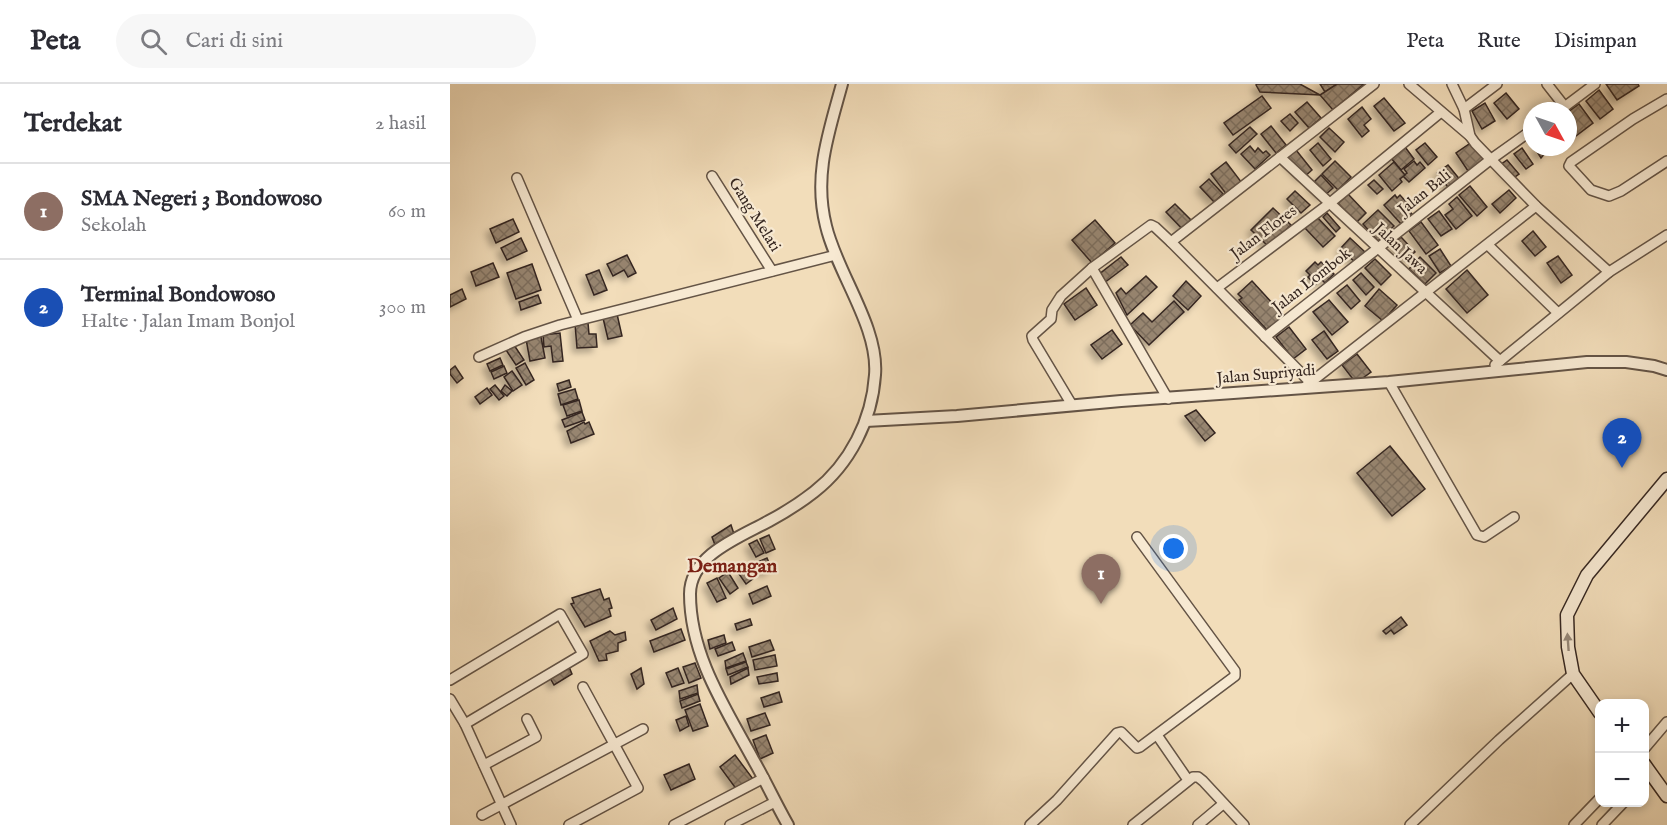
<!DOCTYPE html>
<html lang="id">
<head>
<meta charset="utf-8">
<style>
  body { margin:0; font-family:"IM FELL English",serif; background:#f7f7f7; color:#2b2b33 }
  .controls { position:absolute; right:18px; bottom:18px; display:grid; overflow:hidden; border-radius:12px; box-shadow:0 3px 9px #0003 }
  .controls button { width:54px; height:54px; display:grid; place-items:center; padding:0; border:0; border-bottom:2px solid #e1e1e2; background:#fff; color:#2b2b33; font:30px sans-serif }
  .compass { position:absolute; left:1073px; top:18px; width:54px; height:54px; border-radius:50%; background:#fff; box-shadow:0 3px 9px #0003; rotate:130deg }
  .you { position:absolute; left:724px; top:465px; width:21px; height:21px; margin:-15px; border:4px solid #fff; border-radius:50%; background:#1a73e8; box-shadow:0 0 0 9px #1a73e833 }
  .badge { display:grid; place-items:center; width:39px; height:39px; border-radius:50%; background:#8f2418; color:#fff; font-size:20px; font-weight:700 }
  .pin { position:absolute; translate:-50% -50px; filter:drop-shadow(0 2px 3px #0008) }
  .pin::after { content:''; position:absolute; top:32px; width:21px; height:18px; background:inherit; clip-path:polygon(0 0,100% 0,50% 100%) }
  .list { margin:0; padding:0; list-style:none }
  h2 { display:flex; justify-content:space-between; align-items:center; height:78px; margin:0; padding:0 24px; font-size:26px }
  h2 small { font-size:20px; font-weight:400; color:#7c7c81 }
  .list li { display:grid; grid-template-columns:39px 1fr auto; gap:18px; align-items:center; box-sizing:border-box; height:96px; padding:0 24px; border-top:2px solid #e1e1e2 }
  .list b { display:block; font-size:22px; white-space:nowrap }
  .list p { margin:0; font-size:20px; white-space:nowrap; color:#7c7c81 }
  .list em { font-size:20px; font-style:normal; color:#7c7c81 }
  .icon { flex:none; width:33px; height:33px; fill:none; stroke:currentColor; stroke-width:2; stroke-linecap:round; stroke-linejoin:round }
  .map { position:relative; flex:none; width:1217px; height:741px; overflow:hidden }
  header { display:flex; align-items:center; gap:36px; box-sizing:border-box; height:84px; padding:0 30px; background:#fff; border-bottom:2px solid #e1e1e2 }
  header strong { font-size:28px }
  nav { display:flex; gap:33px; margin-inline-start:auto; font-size:21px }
  .search { width:420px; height:54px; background:#f7f7f7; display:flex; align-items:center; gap:15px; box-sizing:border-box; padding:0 21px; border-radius:33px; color:#7c7c81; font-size:22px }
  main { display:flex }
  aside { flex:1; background:#fff }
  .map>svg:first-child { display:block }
  .building { fill:url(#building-cross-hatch); stroke:#352620; stroke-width:1.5; filter:url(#shadow) }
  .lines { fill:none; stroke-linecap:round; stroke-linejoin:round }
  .minor-casing { stroke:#645446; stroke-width:12 }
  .tertiary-casing { stroke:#645446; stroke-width:14 }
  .secondary-casing { stroke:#352620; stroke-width:15 }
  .minor { stroke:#f7e9d2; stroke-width:9 }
  .tertiary { stroke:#f7e9d2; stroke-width:10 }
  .secondary { stroke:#f7e9d2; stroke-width:12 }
  .oneway { fill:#968879 }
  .labels { text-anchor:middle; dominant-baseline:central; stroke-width:4.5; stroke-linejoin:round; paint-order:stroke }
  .street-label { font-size:16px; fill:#352620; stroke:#f7e9d2 }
  .quarter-label { font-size:20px; font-weight:bold; fill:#7a1f14; stroke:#f7e9d2 }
</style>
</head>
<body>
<header>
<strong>Peta</strong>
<div class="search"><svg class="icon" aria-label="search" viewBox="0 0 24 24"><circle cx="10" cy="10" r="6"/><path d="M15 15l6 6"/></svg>Cari di sini</div>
<nav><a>Peta</a><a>Rute</a><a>Disimpan</a></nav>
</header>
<main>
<aside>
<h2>Terdekat<small>2 hasil</small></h2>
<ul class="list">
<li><span class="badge" style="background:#8d6e63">1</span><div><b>SMA Negeri 3 Bondowoso</b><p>Sekolah</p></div><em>60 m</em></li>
<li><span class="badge" style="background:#1a4fb4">2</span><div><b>Terminal Bondowoso</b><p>Halte · Jalan Imam Bonjol</p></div><em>300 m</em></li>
</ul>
</aside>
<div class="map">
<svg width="1217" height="741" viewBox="0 0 1217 741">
  <defs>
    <pattern id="building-cross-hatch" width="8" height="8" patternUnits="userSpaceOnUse" patternTransform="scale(1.5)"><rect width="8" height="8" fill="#978570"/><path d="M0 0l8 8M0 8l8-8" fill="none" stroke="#7c6d5c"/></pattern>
    <filter id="shadow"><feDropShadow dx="-4.5" dy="4.5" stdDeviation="3" flood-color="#0004"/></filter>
  </defs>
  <rect width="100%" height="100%" fill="#f2ddba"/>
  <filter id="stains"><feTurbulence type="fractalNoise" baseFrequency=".00333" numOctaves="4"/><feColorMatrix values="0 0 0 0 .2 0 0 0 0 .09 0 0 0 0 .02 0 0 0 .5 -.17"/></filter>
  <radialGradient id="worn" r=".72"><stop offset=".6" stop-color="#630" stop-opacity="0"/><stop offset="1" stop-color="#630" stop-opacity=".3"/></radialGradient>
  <g class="building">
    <path d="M807,0H850L870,11L810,8L806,1Z"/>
    <path d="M870,0H885L886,1L875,8Z"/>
    <path d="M887,0H914L883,26L870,11Z"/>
    <path d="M1156,0H1188L1189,2L1167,16Z"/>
    <path d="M1149,6L1163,25L1150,35L1136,17Z"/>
    <path d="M1056,9L1069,25L1057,35L1044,19Z"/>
    <path d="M812,12L821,24L783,51L774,39Z"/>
    <path d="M934,14L955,39L944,47L924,22Z"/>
    <path d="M857,18L871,34L859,44L845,28Z"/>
    <path d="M1035,19L1045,37L1032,45L1022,27Z"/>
    <path d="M1129,20L1143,39L1118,58V28Z"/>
    <path d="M912,23L921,35L914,41L919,47L912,53L898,35Z"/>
    <path d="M840,30L848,39L840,47L831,37Z"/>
    <path d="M821,42L836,61L826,69L811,50Z"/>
    <path d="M800,43L807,50L786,69L779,61Z"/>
    <path d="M879,44L894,58L885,68L870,53Z"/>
    <path d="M1022,58L1036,78L1020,90L1006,69Z"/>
    <path d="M868,59L881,75L873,82L860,66Z"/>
    <path d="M975,59L987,73L978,81L966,66Z"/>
    <path d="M800,62L805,68L808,64L813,69L816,67L820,71L805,85L791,70Z"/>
    <path d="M955,63L964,75L951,86L941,74Z"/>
    <path d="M1084,63H1095L1097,67L1091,74Z"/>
    <path d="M1072,64L1083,80L1076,85L1064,70Z"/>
    <path d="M846,66L862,86L853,94L836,75Z"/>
    <path d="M1057,76L1069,90L1062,95L1050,81Z"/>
    <path d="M885,77L901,93L888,106L872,90Z"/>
    <path d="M964,77L967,81L970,78L975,84L959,98L953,92L957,89L954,85Z"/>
    <path d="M776,78L792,99L777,111L761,90Z"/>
    <path d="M944,78L955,91L950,95L952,98L942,107L929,91Z"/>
    <path d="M998,81L1011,97L1000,106L987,89Z"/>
    <path d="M871,91L883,104L873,113L861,101Z"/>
    <path d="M759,95L773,110L764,118L750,103Z"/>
    <path d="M924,96L933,105L927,110L918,101Z"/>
    <path d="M1020,102L1037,123L1027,132L1009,111Z"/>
    <path d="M1059,106L1066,114L1050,129L1042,120Z"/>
    <path d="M845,107L860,121L851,129L837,115Z"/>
    <path d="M898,110L916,129L906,139L888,119Z"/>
    <path d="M945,111L947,114L950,111L959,121L956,124L962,130L951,140L934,121Z"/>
    <path d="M1007,113L1022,132L1006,145L995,131L1003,125L999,120Z"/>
    <path d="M725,120L743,138L734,147L716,128Z"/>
    <path d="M823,124L841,141L819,163L801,146Z"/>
    <path d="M928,126L944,142L928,157L913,140Z"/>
    <path d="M989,127L1002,145L991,152L978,135Z"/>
    <path d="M877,129L890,144L886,148L873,133Z"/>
    <path d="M867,133L885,152L873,163L855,144Z"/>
    <path d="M63,135L69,148L46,159L40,145Z"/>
    <path d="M645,136L665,159L642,179L622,156Z"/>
    <path d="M971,138L988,161L976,170L959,147Z"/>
    <path d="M1083,147L1096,163L1085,172L1072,157Z"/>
    <path d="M951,153L965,168L955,177L941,162Z"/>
    <path d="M71,154L77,167L57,176L51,164Z"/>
    <path d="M900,154L915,168L905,178L890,165Z"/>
    <path d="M990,165L1001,182L990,189L979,172Z"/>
    <path d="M177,171L186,189L178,193L174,186L163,192L157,180Z"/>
    <path d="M1108,172L1122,191L1111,199L1097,179Z"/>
    <path d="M671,173L678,181L654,199L648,191Z"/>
    <path d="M970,173L986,189L975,200L959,185Z"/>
    <path d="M925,175L941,191L931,201L915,184Z"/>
    <path d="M865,178L868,181L871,178L884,190L875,199L871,195L865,201L858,193L860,191L856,187Z"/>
    <path d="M43,179L49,193L26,202L21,188Z"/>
    <path d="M82,180L91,206L66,215L57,189Z"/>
    <path d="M149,186L157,206L144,211L136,191Z"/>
    <path d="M1017,186L1038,211L1017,229L996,205Z"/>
    <path d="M911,189L924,203L916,211L903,196Z"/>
    <path d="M696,192L707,203L677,231L666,209L671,204L676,210Z"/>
    <path d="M736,197L751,212L738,226L723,212Z"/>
    <path d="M802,197L834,232L818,247L789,216L792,214L788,210Z"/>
    <path d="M897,201L910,217L901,225L887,209Z"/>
    <path d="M636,204L647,221L625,236L614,220Z"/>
    <path d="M12,205L16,215L0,223V211Z"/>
    <path d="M929,205L947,221L933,237L915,222Z"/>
    <path d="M88,211L91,219L71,226L69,218Z"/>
    <path d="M879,216L898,238L882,251L863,228Z"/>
    <path d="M724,217L734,228L699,261L680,241L693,229L702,238Z"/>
    <path d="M167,230L172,252L158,255L153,234Z"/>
    <path d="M138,239L139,250H146L147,263L127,264L125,240Z"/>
    <path d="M839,243L856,265L843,275L826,253Z"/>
    <path d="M662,246L672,260L652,275L641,261Z"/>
    <path d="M874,247L888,267L877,275L862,256Z"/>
    <path d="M110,249L113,277L103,278L101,262L94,263L93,251Z"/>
    <path d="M91,253L95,274L80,277L76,255Z"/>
    <path d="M64,261L74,276L66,281L56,266Z"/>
    <path d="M907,270L921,288L906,299L892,281Z"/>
    <path d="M50,274L53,281L40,287L37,280Z"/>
    <path d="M75,279L84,296L76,301L66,284Z"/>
    <path d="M5,282L13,294L7,299L0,290V286Z"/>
    <path d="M54,282L57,289L44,295L41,288Z"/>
    <path d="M62,287L72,301L63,307L54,293Z"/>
    <path d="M119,296L121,303L109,307L107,300Z"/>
    <path d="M45,301L54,312L49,316L40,305Z"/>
    <path d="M55,301L62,307L57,312L51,307Z"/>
    <path d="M37,304L42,311L30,320L25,313Z"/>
    <path d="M125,305L128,315L111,321L108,310Z"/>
    <path d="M129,316L132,327L117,332L113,321Z"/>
    <path d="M746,326L765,349L755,357L735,332Z"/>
    <path d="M132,328L135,336L115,343L112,336Z"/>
    <path d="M134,338L135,340L139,338L144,350L121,359L117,347Z"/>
    <path d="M940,362L975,405L942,432L907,389Z"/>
    <path d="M281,441L284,450L265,461L262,453Z"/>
    <path d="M319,451L325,465L316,469L310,455Z"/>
    <path d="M307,456L314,469L306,473L299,460Z"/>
    <path d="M317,474L322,485L313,489L308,478Z"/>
    <path d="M297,484L304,494L296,500L289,490Z"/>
    <path d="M278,488L288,504L280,510L269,494Z"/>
    <path d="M267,494L276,514L267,518L257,499Z"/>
    <path d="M317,502L321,512L303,520L299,510Z"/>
    <path d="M150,505L154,516L159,514L162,524L159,525L161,532L135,543L121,520L124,519L122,514Z"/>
    <path d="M223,524L227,535L206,546L201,536Z"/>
    <path d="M951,533L957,541L944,550L941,546L936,550L933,547Z"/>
    <path d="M300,535L302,541L287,546L285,540Z"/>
    <path d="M231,545L235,556L204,568L200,557Z"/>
    <path d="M160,547L165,551L175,548L176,556L168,559V567L156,570L157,576L149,577L140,557Z"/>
    <path d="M274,551L276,559L260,565L258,556Z"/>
    <path d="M320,556L324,566L302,573L299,563Z"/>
    <path d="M282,558L285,566L268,572L265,565Z"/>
    <path d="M293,569L296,577L276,584L275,577Z"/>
    <path d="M325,571L327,582L305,586L303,576Z"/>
    <path d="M117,578L122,590L104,601L99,592Z"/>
    <path d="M296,578L298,583L278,591L276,585Z"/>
    <path d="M245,579L251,594L239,599L233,583Z"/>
    <path d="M191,584L194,600L187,605L181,590Z"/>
    <path d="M228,584L234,599L222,603L216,589Z"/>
    <path d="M298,584L299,591L281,600L280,593Z"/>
    <path d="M327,589L328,597L309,600L307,593Z"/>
    <path d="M247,601L248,609L230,615L229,607Z"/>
    <path d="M329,608L332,618L314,623L311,614Z"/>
    <path d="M248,610L250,617L232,624L230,617Z"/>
    <path d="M250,620L258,642L243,647L235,626Z"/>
    <path d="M315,629L320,641L301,647L297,635Z"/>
    <path d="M236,632L239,642L230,647L226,636Z"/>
    <path d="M316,651L323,669L310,675L303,656Z"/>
    <path d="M285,671L303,695L287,706L270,683Z"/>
    <path d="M239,680L245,695L221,706L214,691Z"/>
  </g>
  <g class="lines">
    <defs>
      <g id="minor">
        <path d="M959,0L1020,52"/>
        <path d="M1002,0L1014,25L1020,52L1025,59L1086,122L1159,188"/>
        <path d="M1097,0L1115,23"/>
        <path d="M1217,15L1183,35L1121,78L1119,82L1141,106L1159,112L1171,107L1217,77"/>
        <path d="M1014,25L1047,0"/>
        <path d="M1109,27L1145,0"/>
        <path d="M830,73L1050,277"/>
        <path d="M262,92L322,187"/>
        <path d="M67,94L128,236"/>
        <path d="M721,158L924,0"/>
        <path d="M1038,161L1108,229"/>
        <path d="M642,184L718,315"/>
        <path d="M767,204L880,119L991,28"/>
        <path d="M815,253L1040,76L1082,46"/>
        <path d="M29,273L74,253L110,241L386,171"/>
        <path d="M1045,281L1159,188L1217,151"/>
        <path d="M939,298L1027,451L1034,453L1064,433"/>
        <path d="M856,302L1086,122"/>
        <path d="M622,321L583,256L582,252L601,235L602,226L611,212L642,184L701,141L705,143L721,158L861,299"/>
        <path d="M0,596L110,530L133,570L15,640"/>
        <path d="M0,615L15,640L61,741"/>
        <path d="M707,651L738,696"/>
        <path d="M1194,665L1217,638"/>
        <path d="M34,681L86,653L77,635"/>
        <path d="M32,731L193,645"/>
        <path d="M119,741L188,704L133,603"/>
        <path d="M224,741L314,694"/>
        <path d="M280,741L325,718"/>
        <path d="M580,741L607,716L667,649L671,648L687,664L690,663L785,592V587L687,453"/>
        <path d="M683,741L743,693H748L753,697L794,741"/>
        <path d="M748,741L773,720"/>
        <path d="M960,741L1049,656L1123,590"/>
        <path d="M1124,741L1150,714"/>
        <path d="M1152,741L1174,718"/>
      </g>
      <g id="tertiary">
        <path d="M416,337L507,332L671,317L939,298L1137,278H1176L1204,282L1217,286"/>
        <path d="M338,741C326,720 316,698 304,677C276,625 240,572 240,510C240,471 290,453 319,437C334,429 350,419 364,408C400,380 422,336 425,291C429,243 387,189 376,142C363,91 379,48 392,0"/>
      </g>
      <g id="secondary">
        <path d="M1150,629L1123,590L1118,563L1117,531L1137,491L1217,395"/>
        <path d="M1194,680L1217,712"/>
      </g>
    </defs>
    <use href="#minor" class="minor-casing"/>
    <use href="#tertiary" class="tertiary-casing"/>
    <use href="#secondary" class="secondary-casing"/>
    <use href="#minor" class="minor"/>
    <use href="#tertiary" class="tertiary"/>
    <use href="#secondary" class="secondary"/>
  </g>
  <defs><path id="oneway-solid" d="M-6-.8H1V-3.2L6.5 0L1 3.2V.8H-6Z" transform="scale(1.5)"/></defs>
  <use class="oneway" href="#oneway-solid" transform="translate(1118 558) rotate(-94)"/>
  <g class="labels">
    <g class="street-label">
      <text transform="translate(975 109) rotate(-39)">Jalan Bali</text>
      <text transform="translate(304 131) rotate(58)">Gang Melati</text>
      <text transform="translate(814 149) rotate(-37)">Jalan Flores</text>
      <text transform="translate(950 165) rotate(43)">Jalan Jawa</text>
      <text transform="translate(862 197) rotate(-38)">Jalan Lombok</text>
      <text transform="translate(816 291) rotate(-5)">Jalan Supriyadi</text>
    </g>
    <g class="quarter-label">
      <text x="282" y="482">Demangan</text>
    </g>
  </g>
  <rect width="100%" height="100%" filter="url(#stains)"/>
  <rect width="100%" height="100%" fill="url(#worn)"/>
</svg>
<div class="controls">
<button>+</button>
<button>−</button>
</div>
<svg class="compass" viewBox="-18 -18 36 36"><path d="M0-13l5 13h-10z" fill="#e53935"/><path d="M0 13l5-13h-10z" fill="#7c7c81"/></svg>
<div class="you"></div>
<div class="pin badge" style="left:651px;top:520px;background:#8d6e63">1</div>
<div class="pin badge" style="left:1172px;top:384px;background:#1a4fb4">2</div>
</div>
</main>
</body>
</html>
